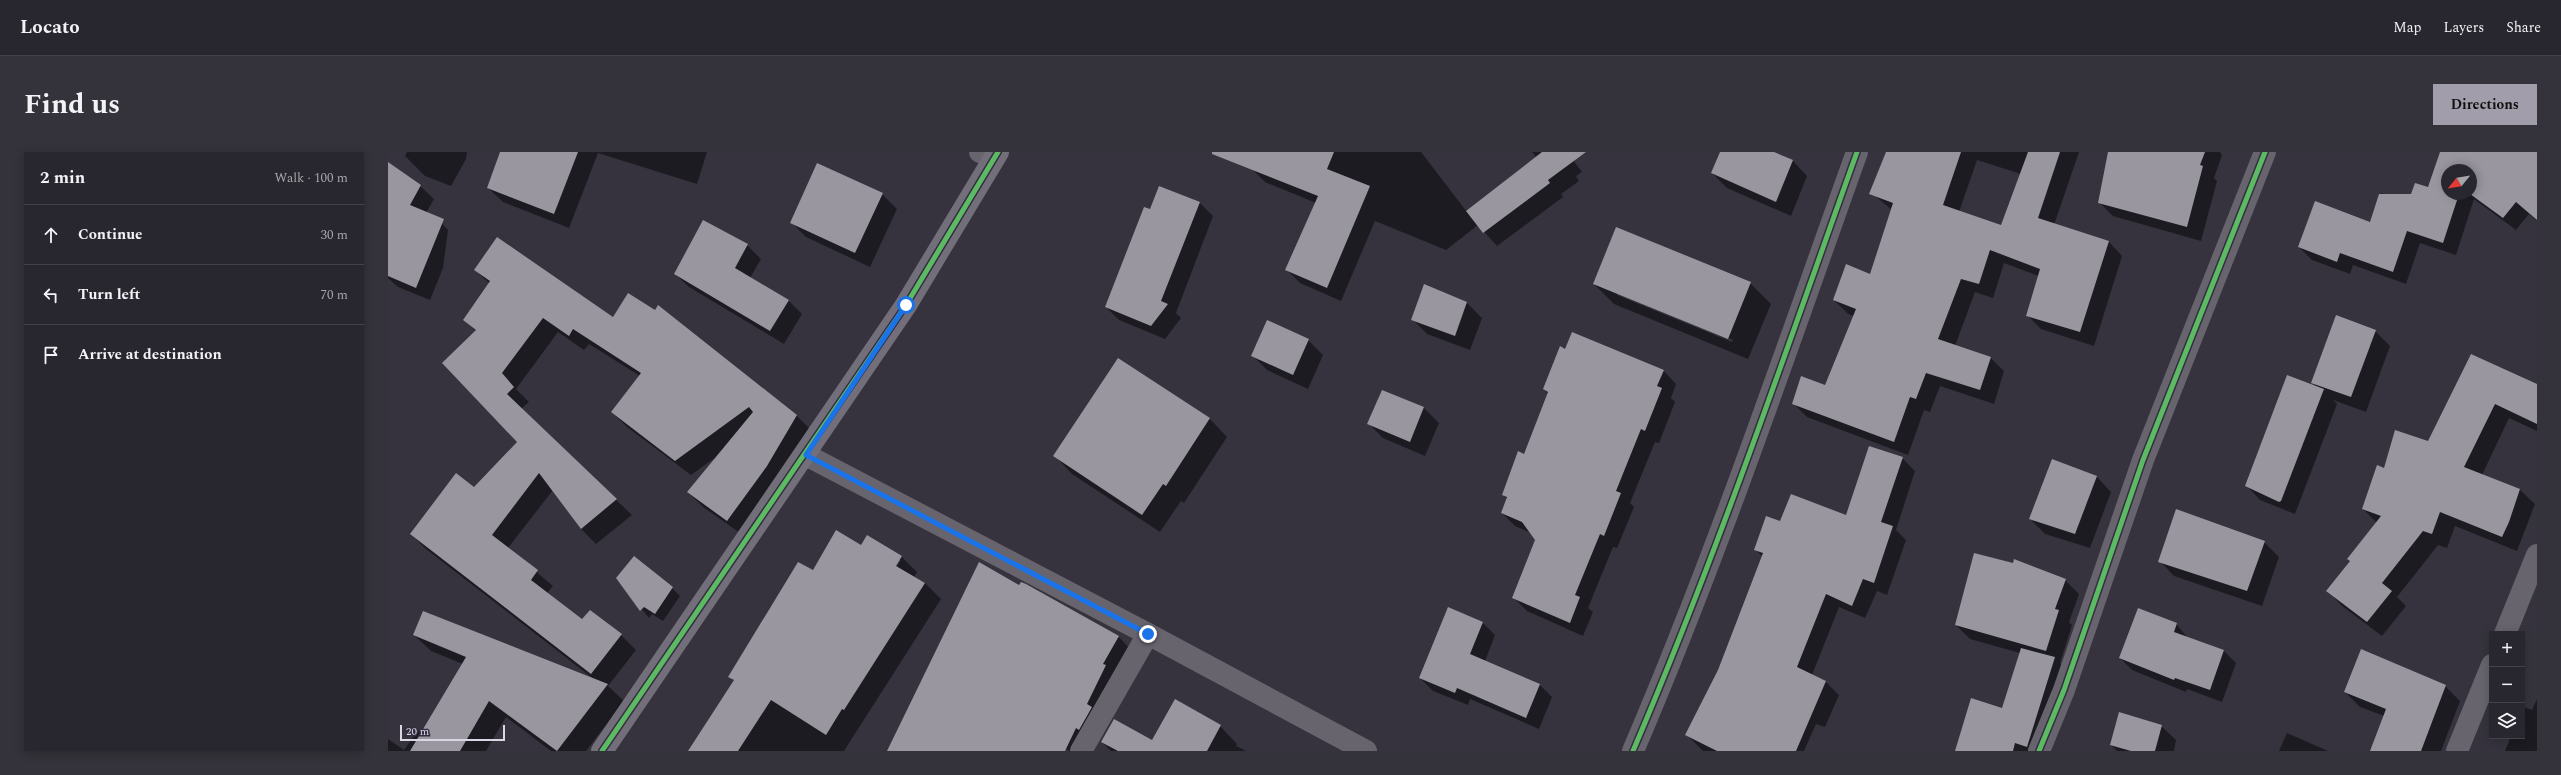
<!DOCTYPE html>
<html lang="en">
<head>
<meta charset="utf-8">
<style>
  body { margin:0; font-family:Spectral,serif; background:#34323a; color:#f1f3f6 }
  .controls { position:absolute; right:12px; bottom:12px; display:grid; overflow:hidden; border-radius:0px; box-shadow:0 2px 10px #0003 }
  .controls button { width:36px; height:36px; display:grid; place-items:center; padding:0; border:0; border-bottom:1px solid #44434a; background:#28262e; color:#f1f3f6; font:20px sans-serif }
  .compass { position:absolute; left:2053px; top:12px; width:36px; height:36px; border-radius:50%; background:#28262e; box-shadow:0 2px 10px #0003; rotate:240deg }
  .scale { position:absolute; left:12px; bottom:10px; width:105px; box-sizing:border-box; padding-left:4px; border:2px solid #dad6e4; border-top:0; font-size:11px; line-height:14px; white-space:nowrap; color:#dad6e4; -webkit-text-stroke:3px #352e43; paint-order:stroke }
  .stop { position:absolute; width:12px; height:12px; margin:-9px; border:3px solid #1a73e8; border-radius:50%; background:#fff }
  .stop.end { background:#1a73e8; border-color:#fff; box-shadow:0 1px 4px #0008 }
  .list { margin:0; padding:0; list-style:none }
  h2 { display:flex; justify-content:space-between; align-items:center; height:52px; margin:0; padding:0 16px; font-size:17px }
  h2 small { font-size:13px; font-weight:400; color:#a5a5aa }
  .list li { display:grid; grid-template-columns:26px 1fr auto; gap:12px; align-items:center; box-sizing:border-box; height:60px; padding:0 16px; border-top:1px solid #44434a }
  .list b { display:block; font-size:15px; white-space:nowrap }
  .list em { font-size:13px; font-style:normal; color:#a5a5aa }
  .icon { flex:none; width:22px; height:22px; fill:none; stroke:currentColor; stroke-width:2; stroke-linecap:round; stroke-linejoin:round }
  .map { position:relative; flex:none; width:2149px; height:599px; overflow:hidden; border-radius:0px }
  header { display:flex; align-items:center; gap:24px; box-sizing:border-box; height:56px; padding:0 20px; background:#28262e; border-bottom:1px solid #44434a }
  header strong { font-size:19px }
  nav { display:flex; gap:22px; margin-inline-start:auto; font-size:14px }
  .intro { display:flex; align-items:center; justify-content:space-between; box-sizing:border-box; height:96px; padding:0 24px }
  h1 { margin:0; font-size:28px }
  .button { padding:10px 18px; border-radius:0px; background:#a19daa; color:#111; font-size:14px; font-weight:700 }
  main { display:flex; gap:24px; padding:0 24px }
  aside { flex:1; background:#28262e; border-radius:0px; box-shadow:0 2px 10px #0003 }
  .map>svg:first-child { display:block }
  .shadow { fill:#0007; fill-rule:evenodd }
  .building { fill:#9996a0 }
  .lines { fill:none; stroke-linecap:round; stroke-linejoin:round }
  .street { stroke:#67646e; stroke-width:22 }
  .secondary { stroke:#736f7a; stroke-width:22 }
  .cycleway-casing { stroke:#352e43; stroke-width:8 }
  .cycleway { stroke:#5cba63; stroke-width:5 }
  .route { stroke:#1a73e8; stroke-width:5 }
</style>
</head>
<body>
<header>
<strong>Locato</strong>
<nav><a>Map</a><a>Layers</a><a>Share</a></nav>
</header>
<div class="intro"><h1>Find us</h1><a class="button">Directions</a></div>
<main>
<aside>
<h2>2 min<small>Walk · 100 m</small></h2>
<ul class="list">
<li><svg class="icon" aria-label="ahead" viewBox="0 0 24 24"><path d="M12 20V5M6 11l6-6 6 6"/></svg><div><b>Continue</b></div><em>30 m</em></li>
<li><svg class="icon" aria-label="left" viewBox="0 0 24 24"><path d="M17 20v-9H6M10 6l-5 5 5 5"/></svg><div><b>Turn left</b></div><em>70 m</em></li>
<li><svg class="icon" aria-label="arrive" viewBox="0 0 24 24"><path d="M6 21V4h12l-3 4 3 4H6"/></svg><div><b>Arrive at destination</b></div></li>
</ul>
</aside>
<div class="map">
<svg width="2149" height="599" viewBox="0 0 2149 599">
  <rect width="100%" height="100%" fill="#36333e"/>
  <g class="shadow">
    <path d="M19,0H79L78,7L63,34L37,24L17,4Z"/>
    <path d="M114,0H319L309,32L210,1L181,76L115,50L100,36Z"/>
    <path d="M869,0H1033L1079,60L1148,5L1144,0H1179L1194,20L1188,24L1191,29L1173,42L1175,45L1109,94L1090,73L1058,98L987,69L953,149L912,131L898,117L928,51L877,30L863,16Z"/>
    <path d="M1333,0H1383L1405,9L1419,24L1403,64L1339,36L1324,21Z"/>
    <path d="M1501,0H1691L1666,73L1721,90L1734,104L1706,194L1653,177L1639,163L1651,124L1616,111L1605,146L1587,140L1567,194L1603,206L1616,219L1606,252L1552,234L1542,260L1536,258L1520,303L1419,265L1405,251L1438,234L1466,164L1460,162L1446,148L1483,123L1504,58L1486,43ZM1589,8L1633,22L1614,74L1571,60Z"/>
    <path d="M1721,0H1832L1834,3L1826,26L1829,29L1813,89L1725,64L1711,50Z"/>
    <path d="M2054,0H2149V69L2141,62L2128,78L2086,47L2068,103L2032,91L2018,132L1965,113L1962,122L1924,108L1911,95L1983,71L1993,41L2022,51L2041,37ZM2059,18H2083V42H2059Z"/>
    <path d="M0,34H32L46,47L38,61L47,64L60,78L55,116L42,148L10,135L0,126Z"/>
    <path d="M494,42L509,57L482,115L418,85L403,70Z"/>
    <path d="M811,50L825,64L788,161L793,166L777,187L731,168L718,155L763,58Z"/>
    <path d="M359,93L373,107L362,126L400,148L414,162L396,192L301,135L287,122Z"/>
    <path d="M87,118L225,167L267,160L270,154L409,264L424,279L355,383L315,355L300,340L328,305L303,323L239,275L224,260L252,224L201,192L196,198L170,180L128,237L141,250L133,257L244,363L208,392L193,377L165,338L120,396L165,434L159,441L194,469L202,459L233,483L248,498L220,534L236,549L198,599H163L118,565L98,599H0V587L16,598L30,578L34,581L75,512L43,499L26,483L207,528L38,397L23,382L86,336L130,290L88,179L76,167L102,132Z"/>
    <path d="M1362,131L1383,152L1360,207L1226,152L1206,132ZM1229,141L1345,188L1344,190L1229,143Z"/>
    <path d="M1036,133L1079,151L1094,166L1082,198L1039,182L1024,167Z"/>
    <path d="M1987,179L2002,194L1978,260L1945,248L1949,252L1907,362L1872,348L1859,334L1929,236L1924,230Z"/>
    <path d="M920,188L935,203L920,237L879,218L864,203Z"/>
    <path d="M1178,198L1275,218L1288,232L1283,246L1287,250L1271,291L1267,290L1242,351L1246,355L1229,396L1225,395L1200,456L1205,460L1195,484L1139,459L1126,446L1149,388L1143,381L1127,374L1114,361L1119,347L1115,342L1137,303L1160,242L1156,237Z"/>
    <path d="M2083,203L2149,233V279L2121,266L2094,323L2132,338L2147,352L2129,399L2067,374L2059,396L2050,393L2009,445L2018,454L1994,484L1954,454L1940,439L1989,371L1975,357L1996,317L2041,291Z"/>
    <path d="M731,208L822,267L839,285L796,351L793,349L772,380L684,322L667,304Z"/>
    <path d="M994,239L1036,256L1051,271L1037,304L995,286L981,272Z"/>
    <path d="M1514,306L1527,319L1508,378L1518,388L1499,443L1489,439L1477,466L1451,455L1424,523L1438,530L1451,543L1437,575L1428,572L1416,599H1315L1299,583L1330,519L1375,405L1367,397L1393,370L1458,364Z"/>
    <path d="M1665,308L1709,325L1723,340L1702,396L1657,382L1642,367Z"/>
    <path d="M1876,390L1891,405L1874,454L1786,424L1772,409Z"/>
    <path d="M473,395L513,404L529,420L526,425L537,431L553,447L456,599H301L346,529L342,525L425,419ZM510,408H513L506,419Z"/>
    <path d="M1625,413L1677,428L1691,442L1681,470L1684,473L1672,511L1681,521L1657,599H1568L1615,557L1632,501L1582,487L1568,473Z"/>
    <path d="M229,426L284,436L292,444L275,469L264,462L261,466Z"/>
    <path d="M631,435L730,484L744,499L682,599L668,592L645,599H500Z"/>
    <path d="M1095,471L1107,483L1097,509L1152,533L1164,545L1151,577L1082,547L1080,553L1045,539L1032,526Z"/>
    <path d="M1788,472L1800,486L1835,498L1848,511L1834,550L1799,537L1798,540L1744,518L1732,506Z"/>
    <path d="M2057,534L2072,549L2053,599H2005L1996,564L1972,555L1957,540Z"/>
    <path d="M2149,547V599H2117L2123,584H2134L2136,555L2144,558Z"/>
    <path d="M832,574L849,592L848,594L858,599H723L714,590L764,589Z"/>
    <path d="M1773,574L1788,588L1786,599H1729L1723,593Z"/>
    <path d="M1899,581L1940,599H1891Z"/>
  </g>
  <g class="building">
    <path d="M112,0H190L166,62L99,36Z"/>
    <path d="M824,0H946L939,17L982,34L939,136L897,118L930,44L824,2Z"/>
    <path d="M1154,0H1198L1160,28L1162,31L1095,81L1078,59Z"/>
    <path d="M1332,0H1386L1405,8L1388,50L1323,21Z"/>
    <path d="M1498,0H1573L1555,53L1613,73L1640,0H1672L1650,66L1721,89L1692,180L1638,164L1652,117L1602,98L1591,132L1573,127L1550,187L1603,205L1592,238L1538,221L1528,247L1522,245L1506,290L1404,252L1413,224L1437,233L1468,157L1445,148L1458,112L1482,122L1505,51L1481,42Z"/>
    <path d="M1720,0H1817L1812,13L1815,14L1799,75L1710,51Z"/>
    <path d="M2052,0H2149V68L2128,50L2115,66L2082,42L2083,18H2059V42H2071L2055,91L2019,79L2005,120L1952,101L1949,110L1910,95L1927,49L1982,70L1991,42H2023L2027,31L2040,35Z"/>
    <path d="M0,10L33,33L22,53L56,67L28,136L0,124Z"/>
    <path d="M429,11L495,41L467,101L402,71Z"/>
    <path d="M771,34L812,50L773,149L780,152L763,174L717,155L756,55L762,57Z"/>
    <path d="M315,68L360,92L347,116L401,148L382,179L286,122Z"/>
    <path d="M1228,75L1363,130L1340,187L1205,132Z"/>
    <path d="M109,85L225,165L240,141L267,158L270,153L409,263L379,314L339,369L299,340L365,260L361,255L287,309L223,260L253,221L185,177L181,184L155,166L114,221L126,235L119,242L229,347L193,377L151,321L104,383L150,418L143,428L194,467L202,458L234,482L203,522L22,382L68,321L86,335L129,290L54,211L88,178L75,168L102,129L86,118Z"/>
    <path d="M1036,132L1079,150L1067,184L1023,168Z"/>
    <path d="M1948,163L1988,178L1963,245L1923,231Z"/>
    <path d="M879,168L921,187L905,223L863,204Z"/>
    <path d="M1184,180L1276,218L1269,234L1274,236L1257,279L1253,277L1228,339L1233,341L1216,384L1212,382L1187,443L1192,445L1182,471L1124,446L1147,388L1134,370L1113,361L1119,345L1114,343L1130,299L1136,302L1160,240L1155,237L1172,194L1177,197Z"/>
    <path d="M2083,202L2149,232V272L2107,252L2076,315L2132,337L2121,370L2114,385L2052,360L2044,382L2035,379L1994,431L2004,439L1979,470L1938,439L1962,409L1959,407L1993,364L1974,357L1989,313L1996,316L2007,278L2040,289Z"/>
    <path d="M730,206L822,266L778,334L775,332L754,363L665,304Z"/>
    <path d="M1899,223L1936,237L1893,349L1891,350L1857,334Z"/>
    <path d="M994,238L1036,255L1022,290L979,272Z"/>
    <path d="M1481,294L1515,305L1493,370L1505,374L1486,431L1475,427L1464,454L1438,442L1409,515L1438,529L1408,599H1329L1297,583L1330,518L1375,401L1366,398L1378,364L1392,369L1403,342L1458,363Z"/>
    <path d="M1664,307L1709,324L1687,382L1641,367Z"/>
    <path d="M1788,357L1877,389L1859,439L1770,410Z"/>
    <path d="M448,378L473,393L479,383L514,404L508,414L537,431L456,558L454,557L438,583L383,548L350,599H300L346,528L340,525L410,410L425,418Z"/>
    <path d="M1586,401L1625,411L1626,407L1678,427L1667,457L1671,458L1658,499L1567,473Z"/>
    <path d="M246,404L285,435L267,462L256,455L252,459L228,426Z"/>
    <path d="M591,410L631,433L633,430L638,432L731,484L715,512L718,513L699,552L704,555L691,578L688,576L677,599H499Z"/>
    <path d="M1060,455L1095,470L1082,502L1152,532L1138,566L1069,536L1067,541L1031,526Z"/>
    <path d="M1750,456L1789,471L1786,480L1836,498L1822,538L1787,526L1786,528L1731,506Z"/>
    <path d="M35,459L220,532L169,599L101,549L72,599H22L78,505L25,483Z"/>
    <path d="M1633,496L1667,505L1639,595L1627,591L1625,599H1567L1583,546L1614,556Z"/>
    <path d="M1973,497L2058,533L2033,599H1982L1998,557L1956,540Z"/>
    <path d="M787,547L833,573L819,599H730L713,590L726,567L764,588Z"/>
    <path d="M1731,560L1774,573L1767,599H1743L1722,593Z"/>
  </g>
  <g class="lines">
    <g class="street">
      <path d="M592,0L607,4"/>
      <path d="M418,303L760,482L978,599"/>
      <path d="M2117,482L2149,403"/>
      <path d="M693,599L760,482"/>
      <path d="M1245,599C1329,403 1397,201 1469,0"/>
      <path d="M1651,599L1676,538L1755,308L1877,0"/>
      <path d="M2069,599L2104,513"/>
    </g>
    <path class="secondary" d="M214,599L518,153L610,0"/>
    <defs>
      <g id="cycleway">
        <path d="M214,599L518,153L610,0"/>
        <path d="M1245,599C1329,403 1397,201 1469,0"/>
        <path d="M1651,599L1676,538L1755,308L1877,0"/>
      </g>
    </defs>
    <use href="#cycleway" class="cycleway-casing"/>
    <use href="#cycleway" class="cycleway"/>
  </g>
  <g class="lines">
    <path class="route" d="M518,153L418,303L760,482"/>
  </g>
</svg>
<div class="controls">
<button>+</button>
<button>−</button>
<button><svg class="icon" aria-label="layers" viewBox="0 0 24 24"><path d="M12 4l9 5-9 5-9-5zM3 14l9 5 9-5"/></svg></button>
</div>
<svg class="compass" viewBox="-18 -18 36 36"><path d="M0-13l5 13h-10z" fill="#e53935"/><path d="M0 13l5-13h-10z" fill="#a5a5aa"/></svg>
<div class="scale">20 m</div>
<div class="stop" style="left:518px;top:153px"></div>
<div class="stop end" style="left:760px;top:482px"></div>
</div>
</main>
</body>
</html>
